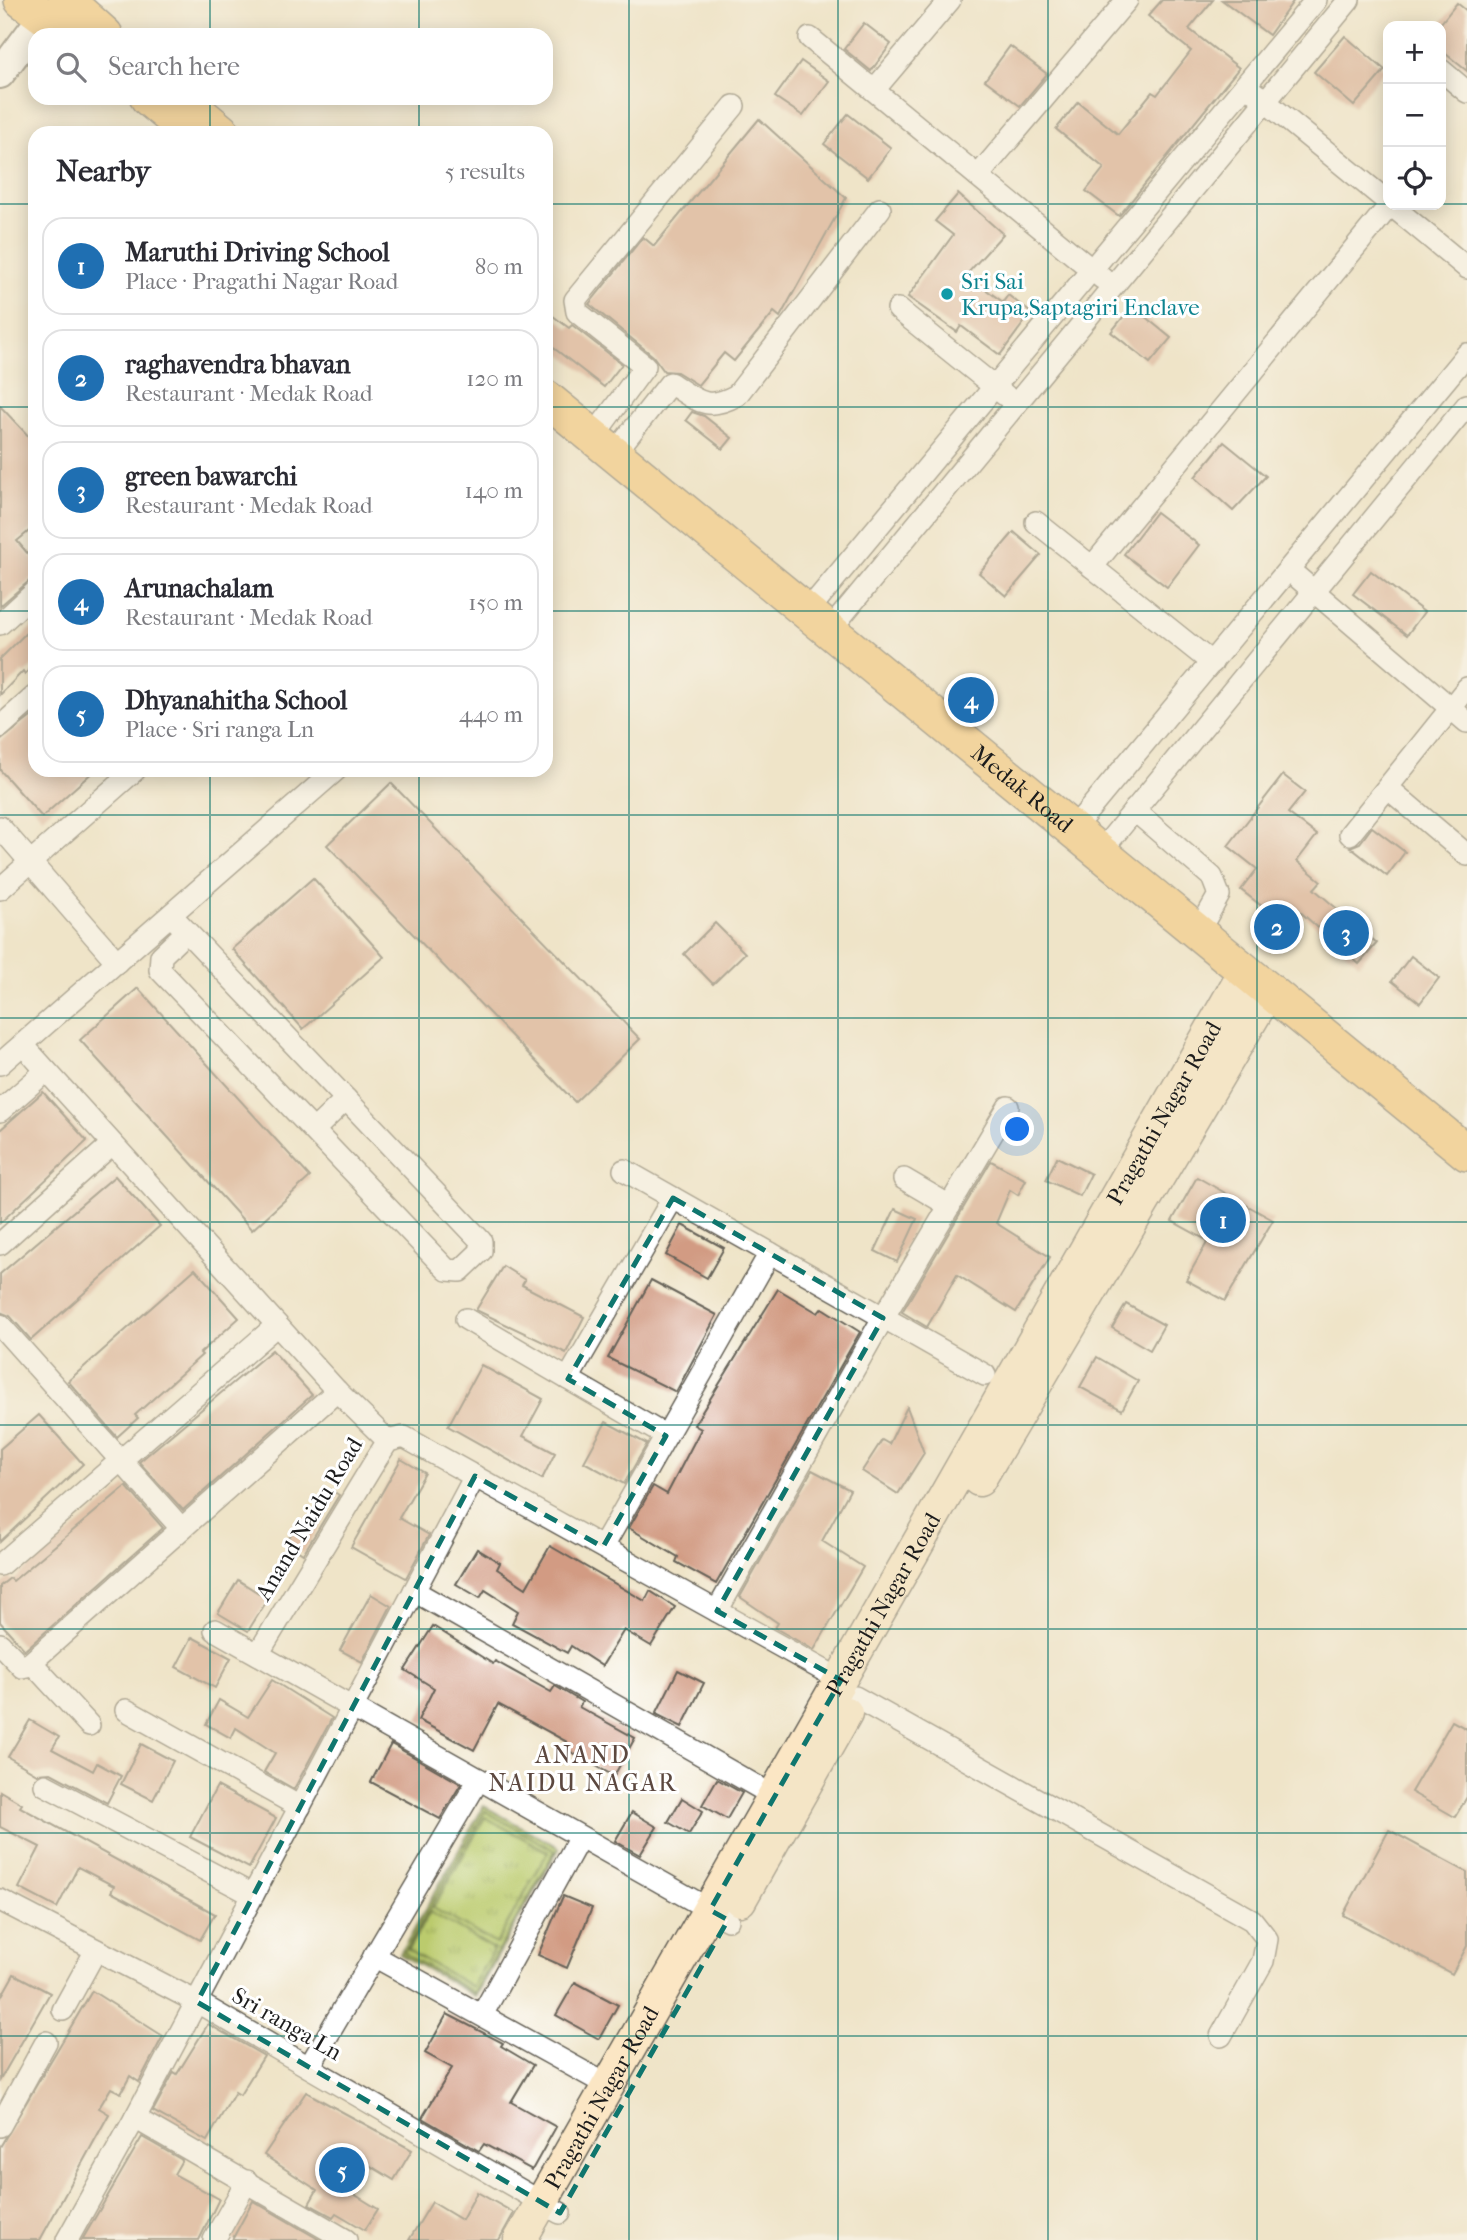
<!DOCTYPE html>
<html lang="en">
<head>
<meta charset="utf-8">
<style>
  body { margin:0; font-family:"IM FELL French Canon",serif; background:#f7f7f7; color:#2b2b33 }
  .controls { position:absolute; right:21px; top:21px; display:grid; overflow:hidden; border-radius:14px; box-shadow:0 4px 18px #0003 }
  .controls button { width:63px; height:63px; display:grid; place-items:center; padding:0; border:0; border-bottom:2px solid #e1e1e2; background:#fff; color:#2b2b33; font:35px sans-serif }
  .you { position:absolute; left:1018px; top:1130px; width:24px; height:24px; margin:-18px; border:5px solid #fff; border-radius:50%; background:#1a73e8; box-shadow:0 0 0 10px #1a73e833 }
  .badge { display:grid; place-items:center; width:46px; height:46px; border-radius:50%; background:#1f6fb2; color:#fff; font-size:23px; font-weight:700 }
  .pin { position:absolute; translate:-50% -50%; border:4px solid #fff; box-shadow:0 2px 7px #0006 }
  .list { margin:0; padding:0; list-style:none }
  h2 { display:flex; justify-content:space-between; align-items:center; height:91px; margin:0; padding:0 28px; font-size:30px }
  h2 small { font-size:23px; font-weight:400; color:#7c7c81 }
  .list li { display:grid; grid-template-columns:46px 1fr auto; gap:21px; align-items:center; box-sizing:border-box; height:98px; margin:0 14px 14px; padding:0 14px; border:2px solid #e1e1e2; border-radius:21px }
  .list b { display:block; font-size:26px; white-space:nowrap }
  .list p { margin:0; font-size:23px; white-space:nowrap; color:#7c7c81 }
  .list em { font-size:23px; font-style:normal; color:#7c7c81 }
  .icon { flex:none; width:38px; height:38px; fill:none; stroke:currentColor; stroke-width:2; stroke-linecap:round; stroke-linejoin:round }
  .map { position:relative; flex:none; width:1467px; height:2240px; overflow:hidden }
  .search { position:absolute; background:#fff; box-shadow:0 4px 18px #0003; left:28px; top:28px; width:525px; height:77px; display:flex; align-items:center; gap:18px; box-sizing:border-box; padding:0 24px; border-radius:21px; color:#7c7c81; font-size:26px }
  .panel { position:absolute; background:#fff; box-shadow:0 4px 18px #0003; left:28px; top:126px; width:525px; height:651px; border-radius:21px }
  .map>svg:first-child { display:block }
  .park { fill:url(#park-tufts); stroke:#6c7444; stroke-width:2 }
  .pitch { fill:#bbcb6d; stroke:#6c7444; stroke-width:2; fill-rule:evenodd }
  .building { fill:#d29b83 }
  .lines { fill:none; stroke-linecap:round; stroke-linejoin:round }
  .minor-casing { stroke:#666258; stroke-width:24 }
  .tertiary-casing { stroke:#666258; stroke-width:32 }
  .secondary-casing { stroke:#666258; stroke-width:35 }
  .primary-casing { stroke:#666258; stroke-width:38 }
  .minor { stroke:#fff; stroke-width:21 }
  .tertiary { stroke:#fff; stroke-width:28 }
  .secondary { stroke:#fbe6c4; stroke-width:32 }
  .primary { stroke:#f6c16b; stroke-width:35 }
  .marked { fill:none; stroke:#0f766e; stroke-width:5; stroke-dasharray:14 9; stroke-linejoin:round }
  .grid { fill:none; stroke:#0f766e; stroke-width:2; stroke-opacity:0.55 }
  .culture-dot { fill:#0f9aa8; stroke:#fff; stroke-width:2.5 }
  .labels { text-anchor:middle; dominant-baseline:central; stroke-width:6; stroke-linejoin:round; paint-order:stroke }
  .culture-label { font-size:23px; fill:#0d838f; stroke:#fff; text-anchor:start }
  .street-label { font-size:23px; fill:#1c1c1c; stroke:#fff }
  .neighbourhood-label { font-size:24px; letter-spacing:2px; fill:#5c4840; stroke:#fff }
</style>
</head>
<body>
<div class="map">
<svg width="1467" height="2240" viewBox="0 0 1467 2240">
  <defs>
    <pattern id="park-tufts" width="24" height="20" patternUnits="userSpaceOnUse" patternTransform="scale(1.75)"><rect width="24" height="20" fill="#bbcb6d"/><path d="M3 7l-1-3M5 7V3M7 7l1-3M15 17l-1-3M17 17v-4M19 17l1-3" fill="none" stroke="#a0ae5e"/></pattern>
  </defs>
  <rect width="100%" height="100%" fill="#fff"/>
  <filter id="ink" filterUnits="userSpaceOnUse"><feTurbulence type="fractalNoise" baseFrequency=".0143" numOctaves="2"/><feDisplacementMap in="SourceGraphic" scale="14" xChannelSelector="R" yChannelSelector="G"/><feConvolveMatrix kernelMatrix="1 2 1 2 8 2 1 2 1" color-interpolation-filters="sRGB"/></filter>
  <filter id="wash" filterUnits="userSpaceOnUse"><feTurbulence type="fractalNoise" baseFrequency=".00686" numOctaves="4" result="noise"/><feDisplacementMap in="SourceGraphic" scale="28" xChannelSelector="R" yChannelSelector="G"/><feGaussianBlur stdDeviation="1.57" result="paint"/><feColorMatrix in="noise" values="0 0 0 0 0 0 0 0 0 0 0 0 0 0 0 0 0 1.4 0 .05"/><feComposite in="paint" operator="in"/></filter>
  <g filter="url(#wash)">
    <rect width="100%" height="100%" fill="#efe4c8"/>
    <path class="park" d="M484,1806L559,1848L475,1996L400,1954Z"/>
    <path class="pitch" d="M485,1811L555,1851L474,1993L404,1953ZM485,1817L548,1852L496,1944L433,1908ZM430,1912L494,1949L472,1987L408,1950Z"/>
    <g id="blocks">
      <g class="building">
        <path d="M1162,0H1213L1189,29L1239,68L1119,216L1086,191L1104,168L1056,129L1078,102L1118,134L1152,92L1157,95L1191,51L1148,16Z"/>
        <path d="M1222,0H1294L1269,35Z"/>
        <path d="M1457,3L1467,11V71L1441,50V23Z"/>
        <path d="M864,23L891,44L871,71L844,49Z"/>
        <path d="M1345,36L1385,70L1354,106L1314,72Z"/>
        <path d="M1010,46L1047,74L1020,106L985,80Z"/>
        <path d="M801,61L829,81L803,116L775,97Z"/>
        <path d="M848,114L891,148L868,178L824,144Z"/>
        <path d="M759,119L846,198L780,317L774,312L734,361L724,353L698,385L677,372L664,371L653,356L589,304L643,237L654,246Z"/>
        <path d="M958,194L1003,234L966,275L1003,302L1008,295L1031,313L1000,355L961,326L957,332L908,297L953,235L935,221Z"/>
        <path d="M1132,306L1171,338L1150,363L1111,332Z"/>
        <path d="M553,316L569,328L572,325L622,364L604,387L546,342V325Z"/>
        <path d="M0,406L35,443V526L17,541L35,562V576L0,606Z"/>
        <path d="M692,412L704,416L732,438L723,449L686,420Z"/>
        <path d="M1224,442L1266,476L1233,511L1195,477Z"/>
        <path d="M1156,512L1199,545L1167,587L1124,554Z"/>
        <path d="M1014,532L1041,555L1006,596L979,573Z"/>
        <path d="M1371,571L1424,612L1407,635L1353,594Z"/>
        <path d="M35,624V664L25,674L23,671L0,695V659Z"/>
        <path d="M35,714V770H95L42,817L0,770V741Z"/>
        <path d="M1283,775L1305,792L1288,813L1317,835L1297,861L1321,881L1314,889L1377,943L1359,964L1298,910L1285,924L1241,890L1257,869L1228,846Z"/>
        <path d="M391,783L640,1039L575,1102L327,845Z"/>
        <path d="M1372,827L1405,852L1387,876L1350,847L1360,843Z"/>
        <path d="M313,878L384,957L303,1029L232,949Z"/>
        <path d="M715,923L745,953L713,984L684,954Z"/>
        <path d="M1411,956L1439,978L1420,1003L1392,981Z"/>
        <path d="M138,988L310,1177L252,1230L80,1040Z"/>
        <path d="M43,1092L87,1141L0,1223V1130Z"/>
        <path d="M1057,1157L1091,1174L1080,1196L1046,1180Z"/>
        <path d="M991,1161L1026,1180L1018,1195L1010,1190L996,1223L1050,1257L1016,1312L957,1275L927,1327L902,1312Z"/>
        <path d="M115,1176L160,1226L31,1340L10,1316L0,1312V1274Z"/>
        <path d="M1197,1177L1273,1220L1225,1301L1186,1280L1208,1241L1172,1221Z"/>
        <path d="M895,1209L917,1219L897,1262L875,1251Z"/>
        <path d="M682,1225L724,1248L707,1278L666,1255Z"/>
        <path d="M503,1266L525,1280L522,1285L584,1317L566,1353L476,1310Z"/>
        <path d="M195,1269L239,1318L200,1353L202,1355L135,1415L138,1418L117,1437L68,1381Z"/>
        <path d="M651,1280L717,1315L676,1392L608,1358Z"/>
        <path d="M778,1289L818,1313L822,1308L860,1332L716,1584L676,1562L678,1557L629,1528L653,1486L667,1494L701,1429L694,1425Z"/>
        <path d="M1126,1304L1164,1325L1150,1350L1112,1328Z"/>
        <path d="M272,1350L312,1395L183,1510L139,1462Z"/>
        <path d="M1097,1357L1138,1381L1122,1410L1080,1387Z"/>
        <path d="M481,1365L543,1399L523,1436L555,1453L542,1479L448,1426Z"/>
        <path d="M907,1407L924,1453L898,1494L862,1471L882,1440L889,1444Z"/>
        <path d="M39,1415L83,1464L0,1542V1449Z"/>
        <path d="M606,1422L647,1444L624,1484L584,1462Z"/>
        <path d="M401,1459L425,1473L399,1518L429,1535L406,1578L351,1547Z"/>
        <path d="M812,1470L850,1490L822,1541L863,1567L814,1650L775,1628L778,1623L740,1597Z"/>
        <path d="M126,1486L163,1528L25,1650L0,1622V1586L10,1578L13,1581Z"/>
        <path d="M331,1490L339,1495L303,1554L286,1543L298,1523L307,1528Z"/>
        <path d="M550,1546L645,1601L650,1591L675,1607L651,1646L624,1630L602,1666L571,1646L567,1653L512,1623L518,1611L485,1590L480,1598L456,1584L477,1549L500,1563L497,1569L526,1588Z"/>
        <path d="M238,1580L268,1599L248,1631L218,1613Z"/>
        <path d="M371,1594L391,1606L362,1662L340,1650Z"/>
        <path d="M433,1626L493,1664L495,1661L551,1692L555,1686L582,1702L579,1707L635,1738L614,1776L564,1748L567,1742L498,1704L474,1750L418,1720L434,1688L405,1670Z"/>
        <path d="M192,1637L231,1658L215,1688L176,1667Z"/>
        <path d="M678,1670L704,1683L682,1727L656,1714Z"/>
        <path d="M272,1680L332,1718L294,1789L264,1772L275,1753L236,1728L231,1738L206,1724L219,1700L248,1717Z"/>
        <path d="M30,1720L59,1737L52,1749L93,1771L97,1763L121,1776L107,1803L51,1773L37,1774L8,1757Z"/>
        <path d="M1452,1721L1467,1729V1797L1455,1817L1411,1792Z"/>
        <path d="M141,1744L173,1761L153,1800L121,1784Z"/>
        <path d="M391,1744L461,1784L440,1819L371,1782Z"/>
        <path d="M717,1779L742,1793L727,1819L702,1805Z"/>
        <path d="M217,1786L276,1818L249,1868L190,1837Z"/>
        <path d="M0,1791L22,1804L20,1807L215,1914L200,1940L111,1892L114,1886L78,1867L57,1908L19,1888L40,1847L0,1827Z"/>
        <path d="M682,1798L703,1811L689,1834L668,1822Z"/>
        <path d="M632,1812L657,1827L640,1855L615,1841Z"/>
        <path d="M1389,1830L1467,1872V1946L1452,1974L1343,1915Z"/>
        <path d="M563,1896L592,1908L567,1968L538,1955Z"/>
        <path d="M14,1974L50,1993L0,2080V1999Z"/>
        <path d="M575,1982L618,2005L599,2039L556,2015Z"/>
        <path d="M92,1991L163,2036L139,2082L130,2076L121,2093L111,2088L99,2108L109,2114L40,2240H0V2147Z"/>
        <path d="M447,2014L503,2043L501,2046L533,2065L511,2102L556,2127L532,2170L484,2144L479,2151L422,2118L452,2068L425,2053Z"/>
        <path d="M208,2024L264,2056L240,2095L235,2092L207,2141L153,2111L174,2072L177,2074Z"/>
        <path d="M306,2092L412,2150L394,2180L361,2160L344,2188L378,2209L365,2230L336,2213L333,2217L309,2204L317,2190L264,2155Z"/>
        <path d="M142,2137L182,2160L174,2174L219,2199L202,2234L199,2240H82Z"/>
        <path d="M477,2192L514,2213L499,2240H409L432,2202L462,2220Z"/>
        <path d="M253,2201L320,2240H232Z"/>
      </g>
    </g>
  </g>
  <g filter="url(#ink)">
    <use href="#blocks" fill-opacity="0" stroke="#666258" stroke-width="2"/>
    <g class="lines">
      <defs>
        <g id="minor">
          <path d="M810,38L1103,279"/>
          <path d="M1441,70L1467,92"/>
          <path d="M874,90L950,0"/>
          <path d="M1255,93L1388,202"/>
          <path d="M978,176L1127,0"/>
          <path d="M1391,205L1467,268"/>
          <path d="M898,309L1006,396"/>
          <path d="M593,437L645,366L577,312L575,300L734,106"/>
          <path d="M614,454L670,383C697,400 706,412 737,395L880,209"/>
          <path d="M1036,522L1212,663"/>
          <path d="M1092,567L1390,205"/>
          <path d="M1289,570L1467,722"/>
          <path d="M807,612L1316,0"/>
          <path d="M0,624L35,592"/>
          <path d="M829,631L1349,0"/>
          <path d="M0,727L35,696"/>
          <path d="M1389,789L1467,855"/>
          <path d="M1134,810L1212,877L1219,895L1198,932"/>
          <path d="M0,827L117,962"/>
          <path d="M1073,829L1467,354"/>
          <path d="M1350,834L1467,688"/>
          <path d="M1101,851L1467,405"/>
          <path d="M0,889L135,770"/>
          <path d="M171,915L481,1241V1251L460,1271L447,1270L160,970L161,956L186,932"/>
          <path d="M23,1045L337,1391L388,1441"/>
          <path d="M0,1064L336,770"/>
          <path d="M0,1111L46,1071"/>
          <path d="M314,1130L346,1099"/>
          <path d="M624,1170L985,1375"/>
          <path d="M904,1179L950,1206"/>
          <path d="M0,1244L112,1144"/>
          <path d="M466,1319L568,1379"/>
          <path d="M0,1325L181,1528"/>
          <path d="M666,1436L568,1379L673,1198"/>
          <path d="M603,1547L770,1253"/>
          <path d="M0,1565L277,1325"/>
          <path d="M414,1591L772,1795"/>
          <path d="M717,1611L883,1318L1008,1107"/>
          <path d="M215,1630L728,1920"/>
          <path d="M0,1644L22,1667L27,1666L337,1391"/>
          <path d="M258,1654L377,1458L388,1441L404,1437L841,1680"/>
          <path d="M32,1663L89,1725"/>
          <path d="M855,1697L1252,1920L1267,1939L1263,1961L1221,2036"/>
          <path d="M126,1710L300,1807"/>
          <path d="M45,1785L253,1895"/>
          <path d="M0,1900L197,2002L560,2213"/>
          <path d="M374,1956L609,2086"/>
          <path d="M63,2010L96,1950"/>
          <path d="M482,2015L580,1837"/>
          <path d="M309,2067L479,1779"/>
          <path d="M135,2118L346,2240"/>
          <path d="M0,2126L46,2042"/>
          <path d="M67,2240L135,2118L475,1476"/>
          <path d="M214,2240L247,2181"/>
        </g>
        <path id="tertiary" d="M0,74L43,16"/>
        <g id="secondary">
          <path d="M979,1480L1269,990"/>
          <path d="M740,1900L846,1713"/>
          <path id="s1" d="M520,2240L1245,971"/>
        </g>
        <g id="primary">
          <path d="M22,0L69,35"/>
          <path d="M66,0L105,35"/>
          <path d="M148,98L190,133"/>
          <path d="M181,98L223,133"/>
          <path id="s2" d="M546,398L1467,1153"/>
        </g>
      </defs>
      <use href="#minor" class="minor-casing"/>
      <use href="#tertiary" class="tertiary-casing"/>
      <use href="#secondary" class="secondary-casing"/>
      <use href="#primary" class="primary-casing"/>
      <use href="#minor" class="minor"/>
      <use href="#tertiary" class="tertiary"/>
      <use href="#secondary" class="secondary"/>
      <use href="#primary" class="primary"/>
    </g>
  </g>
  <path d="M0 0H1467V2240H0ZM673,1198L883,1318L717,1611L841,1680L710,1910L728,1920L560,2213L197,2002L475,1476L603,1547L666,1436L568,1379Z" fill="#efe4c8" fill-opacity=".55" fill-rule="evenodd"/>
  <path class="marked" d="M673,1198L883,1318L717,1611L841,1680L710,1910L728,1920L560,2213L197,2002L475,1476L603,1547L666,1436L568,1379Z"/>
  <path class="grid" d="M210,0V35M419,0V35M629,0V2240M838,0V2240M1048,0V2240M1257,0V2240M210,98V133M419,98V133M0,204H35M546,204H1388M1441,204H1467M0,407H35M546,407H1467M0,611H35M546,611H1467M210,770V2240M419,770V2240M0,815H1467M0,1018H1467M0,1222H1467M0,1425H1467M0,1629H1467M0,1833H1467M0,2036H1467"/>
  <circle class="culture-dot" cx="947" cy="294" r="7"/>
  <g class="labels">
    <g class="culture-label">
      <text x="961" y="281">Sri Sai<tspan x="961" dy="26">Krupa,Saptagiri Enclave</tspan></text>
    </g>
    <g class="street-label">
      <text stroke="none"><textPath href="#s2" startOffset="616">Medak Road</textPath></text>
      <text stroke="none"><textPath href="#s1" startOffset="1298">Pragathi Nagar Road</textPath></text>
      <text transform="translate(309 1519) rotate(-59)">Anand Naidu Road</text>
      <text stroke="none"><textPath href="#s1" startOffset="732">Pragathi Nagar Road</textPath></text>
      <text transform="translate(287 2024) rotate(30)">Sri ranga Ln</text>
      <text stroke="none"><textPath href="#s1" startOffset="164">Pragathi Nagar Road</textPath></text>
    </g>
    <g class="neighbourhood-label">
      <text x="583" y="1755">ANAND<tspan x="583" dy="28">NAIDU NAGAR</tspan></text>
    </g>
  </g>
</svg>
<div class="controls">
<button>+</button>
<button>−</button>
<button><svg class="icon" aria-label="locate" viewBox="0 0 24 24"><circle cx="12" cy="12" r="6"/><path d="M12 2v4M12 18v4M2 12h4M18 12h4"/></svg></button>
</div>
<div class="you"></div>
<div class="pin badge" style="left:1223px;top:1220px">1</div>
<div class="pin badge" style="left:1277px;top:927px">2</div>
<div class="pin badge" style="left:1346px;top:933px">3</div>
<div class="pin badge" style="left:971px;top:700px">4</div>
<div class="pin badge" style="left:342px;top:2170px">5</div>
<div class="search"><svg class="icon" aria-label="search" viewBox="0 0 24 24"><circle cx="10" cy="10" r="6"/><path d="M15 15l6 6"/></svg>Search here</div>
<section class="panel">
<h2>Nearby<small>5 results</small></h2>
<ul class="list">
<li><span class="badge">1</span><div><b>Maruthi Driving School</b><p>Place · Pragathi Nagar Road</p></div><em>80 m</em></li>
<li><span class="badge">2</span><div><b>raghavendra bhavan</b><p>Restaurant · Medak Road</p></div><em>120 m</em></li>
<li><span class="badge">3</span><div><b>green bawarchi</b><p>Restaurant · Medak Road</p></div><em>140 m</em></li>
<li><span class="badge">4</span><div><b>Arunachalam</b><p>Restaurant · Medak Road</p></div><em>150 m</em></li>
<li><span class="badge">5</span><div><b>Dhyanahitha School</b><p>Place · Sri ranga Ln</p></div><em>440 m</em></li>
</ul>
</section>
</div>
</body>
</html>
